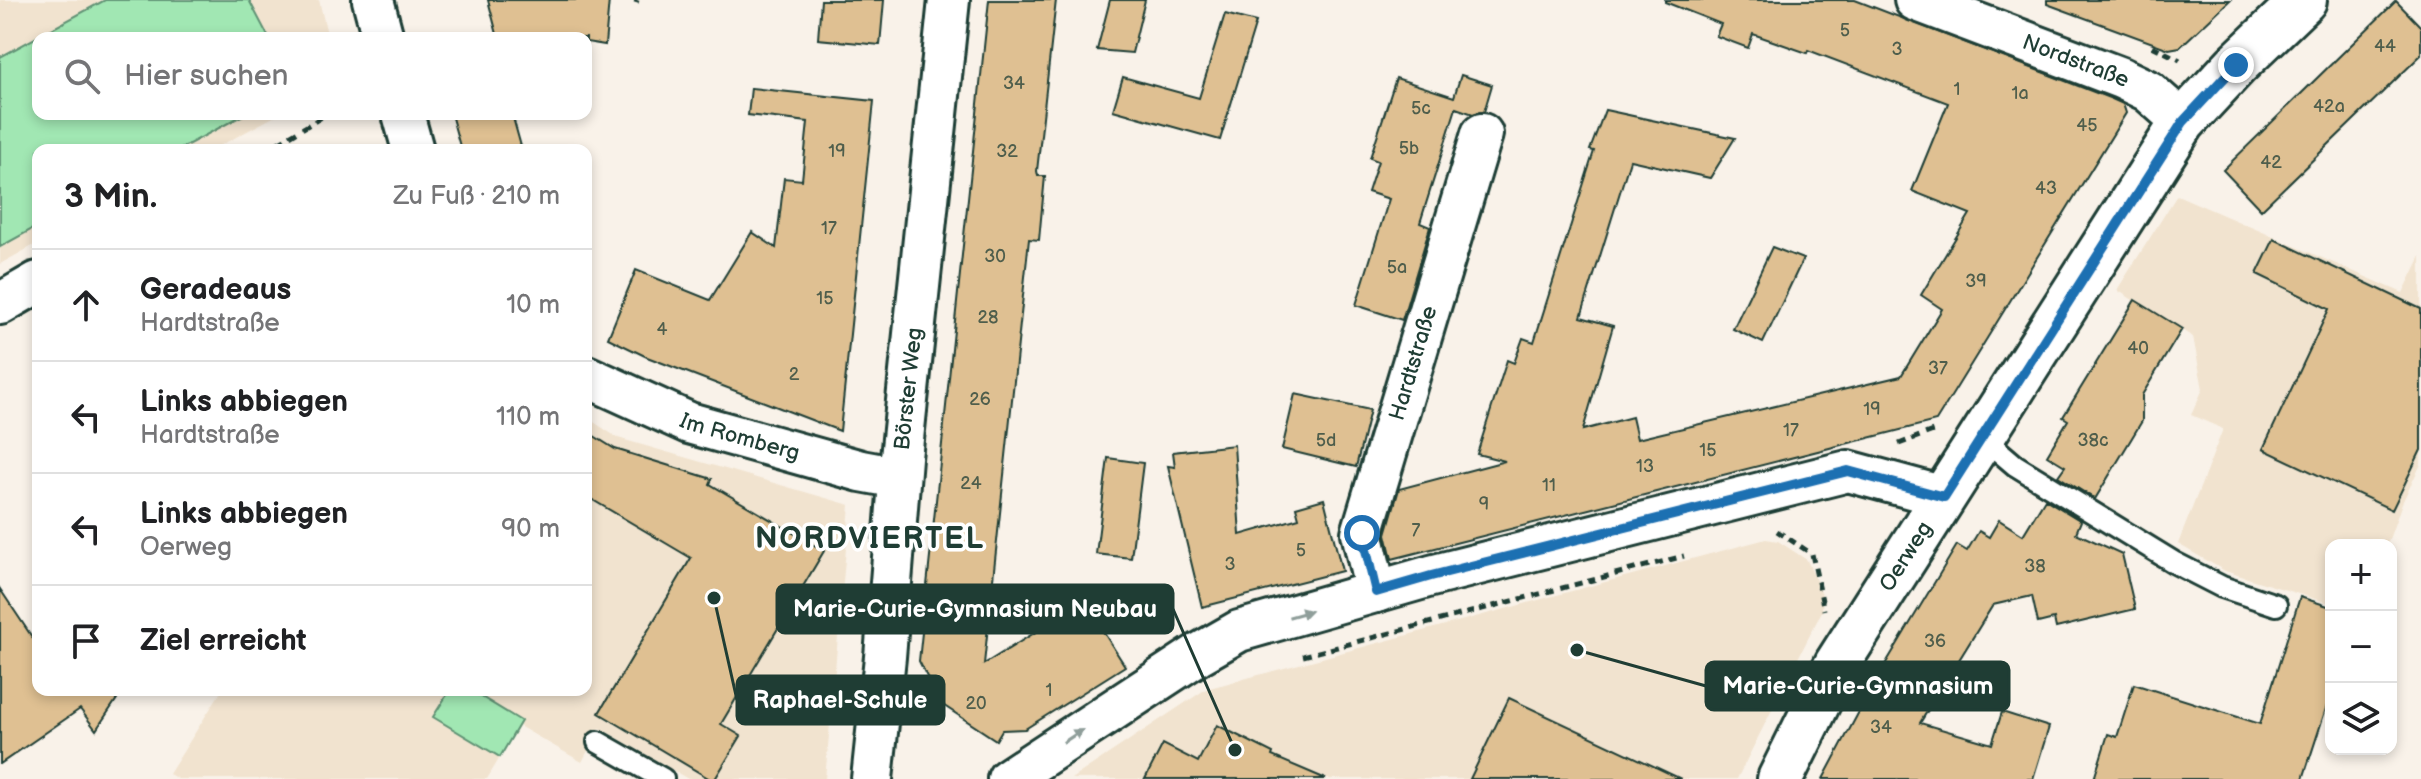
<!DOCTYPE html>
<html lang="de">
<head>
<meta charset="utf-8">
<style>
  body { margin:0; font-family:"Balsamiq Sans",sans-serif; background:#f6f6f6; color:#202124 }
  .controls { position:absolute; right:24px; bottom:24px; display:grid; overflow:hidden; border-radius:16px; box-shadow:0 4px 12px #0003 }
  .controls button { width:72px; height:72px; display:grid; place-items:center; padding:0; border:0; border-bottom:2px solid #e0e0e0; background:#fff; color:#202124; font:40px sans-serif }
  .stop { position:absolute; width:24px; height:24px; margin:-18px; border:6px solid #1f6fb2; border-radius:50%; background:#fff }
  .stop.end { background:#1f6fb2; border-color:#fff; box-shadow:0 2px 8px #0008 }
  .list { margin:0; padding:0; list-style:none }
  h2 { display:flex; justify-content:space-between; align-items:center; height:104px; margin:0; padding:0 32px; font-size:34px }
  h2 small { font-size:26px; font-weight:400; color:#757577 }
  .list li { display:grid; grid-template-columns:52px 1fr auto; gap:24px; align-items:center; box-sizing:border-box; height:112px; padding:0 32px; border-top:2px solid #e0e0e0 }
  .list b { display:block; font-size:30px; white-space:nowrap }
  .list p { margin:0; font-size:26px; white-space:nowrap; color:#757577 }
  .list em { font-size:26px; font-style:normal; color:#757577 }
  .icon { flex:none; width:44px; height:44px; fill:none; stroke:currentColor; stroke-width:2; stroke-linecap:round; stroke-linejoin:round }
  .map { position:relative; flex:none; width:2421px; height:779px; overflow:hidden }
  .search { position:absolute; background:#fff; box-shadow:0 4px 12px #0003; left:32px; top:32px; width:560px; height:88px; display:flex; align-items:center; gap:20px; box-sizing:border-box; padding:0 28px; border-radius:16px; color:#757577; font-size:30px }
  .panel { position:absolute; background:#fff; box-shadow:0 4px 12px #0003; left:32px; top:144px; width:560px; height:552px; border-radius:16px }
  .map>svg:first-child { display:block }
  .built { fill:#f1e3cf }
  .green { fill:#a1e7b3; stroke:#609274; stroke-width:2 }
  .building { fill:#dfc092; stroke:#1f3d34; stroke-width:2 }
  .lines { fill:none; stroke-linecap:round; stroke-linejoin:round }
  .lane-casing { stroke:#1f3d34; stroke-width:26 }
  .street-casing { stroke:#1f3d34; stroke-width:46 }
  .secondary-casing { stroke:#1f3d34; stroke-width:50 }
  .path { stroke:#1f3d34; stroke-width:5; stroke-dasharray:8 6; stroke-linecap:butt }
  .lane { stroke:#fff; stroke-width:20 }
  .street { stroke:#fff; stroke-width:40 }
  .secondary { stroke:#fff; stroke-width:44 }
  .oneway { fill:#8f9e9a }
  .route { stroke:#1f6fb2; stroke-width:10 }
  .labels { text-anchor:middle; dominant-baseline:central; stroke-width:7; stroke-linejoin:round; paint-order:stroke }
  .number-label { font-size:18px; fill:#4f5e4c }
  .street-label { font-size:22px; fill:#1f3d34; stroke:#fff }
  .district-label { font-size:30px; font-weight:bold; letter-spacing:2px; fill:#1f3d34; stroke:#fff }
  .leader { fill:none; stroke:#1f3d34; stroke-width:3 }
  .callout-dot { fill:#1f3d34; stroke:#fff; stroke-width:3 }
  .callout { fill:#1f3d34; stroke:#1f3d34; stroke-width:3 }
  .callout-label { font-size:24px; text-anchor:middle; font-weight:bold; fill:#fff }
</style>
</head>
<body>
<div class="map">
<svg width="2421" height="779" viewBox="0 0 2421 779">
  <rect width="100%" height="100%" fill="#f9f2e9"/>
  <filter id="ink" filterUnits="userSpaceOnUse"><feTurbulence type="fractalNoise" baseFrequency=".0125" numOctaves="2"/><feDisplacementMap in="SourceGraphic" scale="16" xChannelSelector="R" yChannelSelector="G"/><feConvolveMatrix kernelMatrix="1 2 1 2 8 2 1 2 1" color-interpolation-filters="sRGB"/></filter>
  <g filter="url(#ink)">
    <g class="built">
      <path d="M0,0H319L328,38H38V114H279L212,150H38V243L0,264Z"/>
      <path d="M2177,195L2403,293L2421,256V464L2402,503L2387,545H2331V604L2225,571L2178,544L2223,429L2191,415L2203,389L2193,337L2117,290Z"/>
      <path d="M586,417L618,438L850,505L825,779H688L600,728L582,762L519,726L487,779H178L169,774L222,690H586Z"/>
      <path d="M1766,539L1778,541L1807,560L1823,597L1822,611L1737,779H1071L1206,689Z"/>
    </g>
    <g class="green">
      <path d="M105,0H249L269,38H38V114H245L178,150H38V226L0,247V57Z"/>
      <path d="M450,690H470L521,721L500,757L433,717Z"/>
    </g>
    <g class="building">
      <path d="M488,0H609L605,45L586,42V38H498Z"/>
      <path d="M821,0H884L880,45L818,39Z"/>
      <path d="M989,0H1056L1037,171L1038,176H1045L1039,240L1029,239L984,664L1065,614L1070,623L1090,611L1125,666L1025,729L1002,730L996,740L923,692L929,681L919,661Z"/>
      <path d="M1110,0H1145L1132,53L1097,50Z"/>
      <path d="M1665,0H1855L2112,99L2123,104L2126,113L1936,421L1392,559L1386,534L1399,489L1505,461L1477,454L1507,360L1514,363L1523,338L1534,342L1594,151L1590,150L1605,110L1735,138L1710,178L1630,160L1581,317L1613,326L1583,430L1632,417L1637,439L1901,376L1942,309L1921,295L1970,214L1912,191L1948,103L1808,50L1807,53L1753,34L1748,48L1716,36L1721,24L1665,2Z"/>
      <path d="M2047,0H2230L2180,47L2169,49L2047,4Z"/>
      <path d="M2396,1L2421,27V55L2261,210L2223,170Z"/>
      <path d="M1225,14L1256,22L1220,140L1113,110L1123,77L1199,98Z"/>
      <path d="M1461,75L1492,85L1484,112L1473,114L1456,108L1420,223L1430,227L1402,320L1356,305L1389,199L1368,192L1378,161L1370,158L1396,78L1454,97Z"/>
      <path d="M751,88L874,101L840,431L647,357L608,338L636,270L710,300L752,232L776,248L784,178L802,180L808,122L748,115Z"/>
      <path d="M451,114H512L522,150H461Z"/>
      <path d="M2274,239L2421,309V450L2392,510L2263,449L2329,309L2257,274Z"/>
      <path d="M1772,247L1803,259L1763,343L1733,329Z"/>
      <path d="M2135,300L2182,329L2142,395V421L2095,499L2058,476L2065,466L2047,455L2068,420L2063,417Z"/>
      <path d="M1295,394L1370,410L1356,467L1282,449Z"/>
      <path d="M586,431L615,449L712,479L710,484L824,551L721,724L741,736L715,779H710L599,713L691,558L586,496Z"/>
      <path d="M1234,445L1240,535L1299,518L1296,507L1324,499L1342,571L1202,607L1168,466L1175,467L1173,452Z"/>
      <path d="M1108,458L1143,463L1131,558L1096,554Z"/>
      <path d="M2045,499L2081,521L2076,533L2122,554L2135,609L2056,628L2054,619L2038,623L2032,596L1993,605L1920,723L1992,744L2002,712L2049,727L2033,779H1823L1877,678L1957,545L1967,551L1979,531L1989,537L1999,520L2023,535Z"/>
      <path d="M0,589L38,646V690H123L96,730L80,709L0,764Z"/>
      <path d="M2300,597L2331,607V693L2303,779H2094L2108,734L2117,737L2134,684L2260,724Z"/>
      <path d="M1509,698L1681,779H1470Z"/>
      <path d="M1217,725L1273,753L1272,756L1326,779H1145L1163,744L1198,762Z"/>
    </g>
    <g class="lines">
      <defs>
        <g id="lane">
          <path d="M1981,436L2015,465L2175,563L2222,587L2276,605"/>
          <path d="M598,742L663,779"/>
        </g>
        <g id="street">
          <path d="M373,0L383,38"/>
          <path id="s1" d="M1915,0L2121,78L2148,91L2183,122"/>
          <path d="M403,114L413,150"/>
          <path d="M0,304L38,282"/>
          <path id="s2" d="M586,376L689,423L861,471L899,478"/>
          <path id="s3" d="M1376,592L1362,533L1482,134"/>
          <path id="s4" d="M872,779L885,657L901,458L949,0"/>
          <path d="M1008,779L1197,655L1239,631L1431,576L1848,471L1944,497"/>
        </g>
        <g id="secondary">
          <path id="s5" d="M1780,779L1837,664L2183,122L2236,65L2304,0"/>
        </g>
      </defs>
      <use href="#lane" class="lane-casing"/>
      <use href="#street" class="street-casing"/>
      <use href="#secondary" class="secondary-casing"/>
      <g class="path">
        <path d="M636,3L637,0"/>
        <path d="M2152,46L2180,60"/>
        <path d="M266,150L327,114"/>
        <path d="M1899,444L1938,429"/>
        <path d="M1777,531L1812,554L1824,610"/>
        <path d="M1303,656L1684,556"/>
      </g>
      <use href="#lane" class="lane"/>
      <use href="#street" class="street"/>
      <use href="#secondary" class="secondary"/>
    </g>
    <defs><path id="oneway-solid" d="M-6-.8H1V-3.2L6.5 0L1 3.2V.8H-6Z" transform="scale(2)"/></defs>
    <g class="oneway">
      <use href="#oneway-solid" transform="translate(1300 614) rotate(-16)"/>
      <use href="#oneway-solid" transform="translate(1073 736) rotate(-33)"/>
    </g>
  </g>
  <g class="lines" filter="url(#ink)">
    <path class="route" d="M1362,533L1376,592L1431,576L1848,471L1944,497L2183,122L2236,65"/>
  </g>
  <g class="labels">
    <g class="number-label">
      <text x="1845" y="30">5</text>
      <text x="2385" y="46">44</text>
      <text x="1897" y="49">3</text>
      <text x="1014" y="83">34</text>
      <text x="1957" y="89">1</text>
      <text x="2020" y="93">1a</text>
      <text x="2329" y="106">42a</text>
      <text x="1421" y="108">5c</text>
      <text x="2087" y="125">45</text>
      <text x="1409" y="148">5b</text>
      <text x="837" y="151">19</text>
      <text x="1007" y="151">32</text>
      <text x="2271" y="162">42</text>
      <text x="2046" y="188">43</text>
      <text x="829" y="228">17</text>
      <text x="995" y="256">30</text>
      <text x="1397" y="267">5a</text>
      <text x="1976" y="281">39</text>
      <text x="825" y="298">15</text>
      <text x="988" y="317">28</text>
      <text x="662" y="329">4</text>
      <text x="2138" y="348">40</text>
      <text x="1938" y="368">37</text>
      <text x="794" y="374">2</text>
      <text x="980" y="399">26</text>
      <text x="1872" y="409">19</text>
      <text x="1791" y="430">17</text>
      <text x="1326" y="440">5d</text>
      <text x="2093" y="440">38c</text>
      <text x="1708" y="450">15</text>
      <text x="1645" y="466">13</text>
      <text x="971" y="483">24</text>
      <text x="1549" y="485">11</text>
      <text x="1484" y="504">9</text>
      <text x="1416" y="530">7</text>
      <text x="1301" y="550">5</text>
      <text x="1230" y="564">3</text>
      <text x="2035" y="566">38</text>
      <text x="1935" y="641">36</text>
      <text x="1049" y="690">1</text>
      <text x="976" y="703">20</text>
      <text x="1881" y="727">34</text>
    </g>
    <g class="street-label">
      <text stroke="none"><textPath href="#s1" startOffset="172">Nordstraße</textPath></text>
      <text stroke="none"><textPath href="#s3" startOffset="238">Hardtstraße</textPath></text>
      <text stroke="none"><textPath href="#s4" startOffset="392">Börster Weg</textPath></text>
      <text stroke="none"><textPath href="#s2" startOffset="166">Im Romberg</textPath></text>
      <text stroke="none"><textPath href="#s5" startOffset="256">Oerweg</textPath></text>
    </g>
    <g class="district-label">
      <text x="870" y="539">NORDVIERTEL</text>
    </g>
  </g>
  <path class="leader" d="M1235 750L1173 609M1577 650L1706 686M714 598L737 700"/>
  <g class="callout-dot">
    <circle cx="1235" cy="750" r="8"/>
    <circle cx="1577" cy="650" r="8"/>
    <circle cx="714" cy="598" r="8"/>
  </g>
  <g class="callout">
    <rect x="777" y="585" width="396" height="48" rx="8"/>
    <rect x="1706" y="662" width="303" height="48" rx="8"/>
    <rect x="737" y="676" width="207" height="48" rx="8"/>
  </g>
  <g class="callout-label">
    <text x="975" y="617">Marie-Curie-Gymnasium Neubau</text>
    <text x="1858" y="694">Marie-Curie-Gymnasium</text>
    <text x="840" y="708">Raphael-Schule</text>
  </g>
</svg>
<div class="controls">
<button>+</button>
<button>−</button>
<button><svg class="icon" aria-label="layers" viewBox="0 0 24 24"><path d="M12 4l9 5-9 5-9-5zM3 14l9 5 9-5"/></svg></button>
</div>
<div class="stop" style="left:1362px;top:533px"></div>
<div class="stop end" style="left:2236px;top:65px"></div>
<div class="search"><svg class="icon" aria-label="search" viewBox="0 0 24 24"><circle cx="10" cy="10" r="6"/><path d="M15 15l6 6"/></svg>Hier suchen</div>
<section class="panel">
<h2>3 Min.<small>Zu Fuß · 210 m</small></h2>
<ul class="list">
<li><svg class="icon" aria-label="ahead" viewBox="0 0 24 24"><path d="M12 20V5M6 11l6-6 6 6"/></svg><div><b>Geradeaus</b><p>Hardtstraße</p></div><em>10 m</em></li>
<li><svg class="icon" aria-label="left" viewBox="0 0 24 24"><path d="M17 20v-9H6M10 6l-5 5 5 5"/></svg><div><b>Links abbiegen</b><p>Hardtstraße</p></div><em>110 m</em></li>
<li><svg class="icon" aria-label="left" viewBox="0 0 24 24"><path d="M17 20v-9H6M10 6l-5 5 5 5"/></svg><div><b>Links abbiegen</b><p>Oerweg</p></div><em>90 m</em></li>
<li><svg class="icon" aria-label="arrive" viewBox="0 0 24 24"><path d="M6 21V4h12l-3 4 3 4H6"/></svg><div><b>Ziel erreicht</b></div></li>
</ul>
</section>
</div>
</body>
</html>
